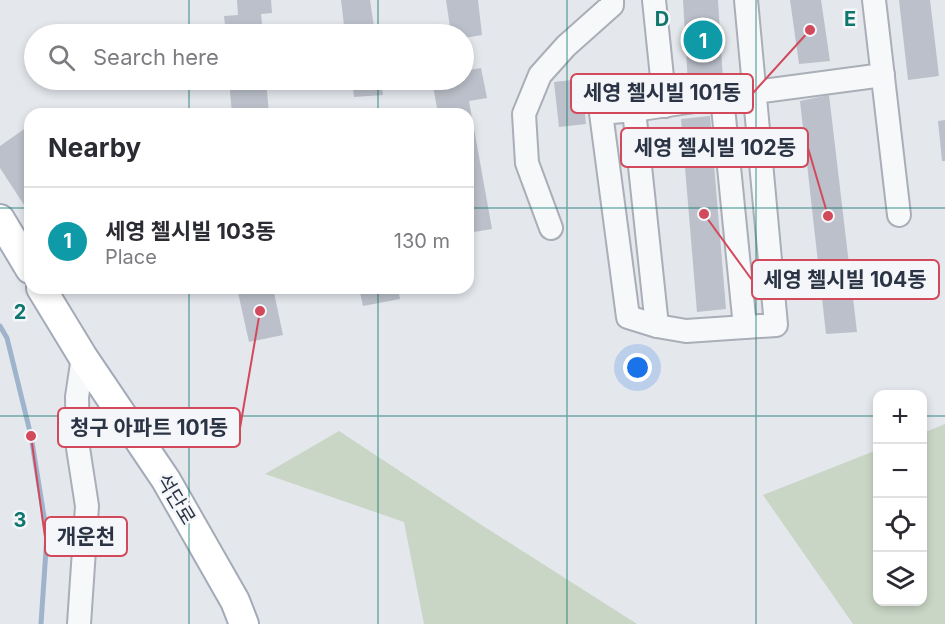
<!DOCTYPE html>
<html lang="en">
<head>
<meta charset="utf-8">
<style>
  body { margin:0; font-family:Inter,"Noto Sans KR",sans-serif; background:#f7f7f7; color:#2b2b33 }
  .controls { position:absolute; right:18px; bottom:18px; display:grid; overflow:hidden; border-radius:12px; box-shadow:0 3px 9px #0003 }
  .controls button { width:54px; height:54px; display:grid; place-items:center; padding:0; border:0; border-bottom:2px solid #e1e1e2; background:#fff; color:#2b2b33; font:30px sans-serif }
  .you { position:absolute; left:638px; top:368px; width:21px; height:21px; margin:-15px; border:4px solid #fff; border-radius:50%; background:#1a73e8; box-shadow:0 0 0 9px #1a73e833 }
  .badge { display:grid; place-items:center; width:39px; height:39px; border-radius:50%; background:#0b8043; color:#fff; font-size:20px; font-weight:700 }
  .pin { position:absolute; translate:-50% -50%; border:3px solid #fff; box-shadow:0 2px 6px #0006 }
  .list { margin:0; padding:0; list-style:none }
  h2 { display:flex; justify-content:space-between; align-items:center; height:78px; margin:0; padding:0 24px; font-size:26px }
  h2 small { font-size:20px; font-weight:400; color:#7c7c81 }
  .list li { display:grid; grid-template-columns:39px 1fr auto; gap:18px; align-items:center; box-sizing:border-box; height:108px; padding:0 24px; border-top:2px solid #e1e1e2 }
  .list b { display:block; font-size:22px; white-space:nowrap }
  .list p { margin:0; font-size:20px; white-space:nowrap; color:#7c7c81 }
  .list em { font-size:20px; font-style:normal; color:#7c7c81 }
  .icon { flex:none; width:33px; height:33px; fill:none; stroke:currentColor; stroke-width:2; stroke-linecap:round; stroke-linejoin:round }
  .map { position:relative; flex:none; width:945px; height:624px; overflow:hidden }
  .search { position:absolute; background:#fff; box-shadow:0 3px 9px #0003; left:24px; top:24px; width:450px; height:66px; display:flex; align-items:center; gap:15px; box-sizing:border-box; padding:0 21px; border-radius:33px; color:#7c7c81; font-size:22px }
  .panel { position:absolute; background:#fff; box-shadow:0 3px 9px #0003; left:24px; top:108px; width:450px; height:186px; border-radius:18px }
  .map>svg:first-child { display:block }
  .green { fill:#c9d6c5 }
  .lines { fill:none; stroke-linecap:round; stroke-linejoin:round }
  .stream { stroke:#9fb4cc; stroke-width:5 }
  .building { fill:#bbc0ca }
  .minor-casing { stroke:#a9aeb7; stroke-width:26 }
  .major-casing { stroke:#a3abb8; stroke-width:32 }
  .minor { stroke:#f7f8fa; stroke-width:22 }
  .major { stroke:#fff; stroke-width:28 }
  .grid { fill:none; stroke:#0f766e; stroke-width:1.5; stroke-opacity:0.55 }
  .labels { text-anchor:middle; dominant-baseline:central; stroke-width:5; stroke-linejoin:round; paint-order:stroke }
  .street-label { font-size:20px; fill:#2b3445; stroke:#f4f6f9 }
  .grid-label { font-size:20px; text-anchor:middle; font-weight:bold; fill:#0f766e; stroke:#f4f6f9; stroke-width:5; stroke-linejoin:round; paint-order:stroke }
  .leader { fill:none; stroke:#d1495b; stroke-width:2 }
  .callout-dot { fill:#d1495b; stroke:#f4f6f9; stroke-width:2 }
  .callout { fill:#f4f6f9; stroke:#d1495b; stroke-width:2 }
  .callout-label { font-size:21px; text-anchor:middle; font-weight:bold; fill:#2b3445 }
</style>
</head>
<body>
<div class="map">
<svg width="945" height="624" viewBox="0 0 945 624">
  <rect width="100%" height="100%" fill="#e4e7ec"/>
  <g class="green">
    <path d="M945,424V624H853L763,495L877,450L878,602H922L923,433Z"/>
    <path d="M339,431L480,524L637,624H424L404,522L265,474Z"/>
  </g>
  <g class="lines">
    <path class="stream" d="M0,326L7,338L31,436L47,535L41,624"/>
  </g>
  <g class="building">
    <path d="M237,0H271L272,13L261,14L263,34H226L224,16L238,15Z"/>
    <path d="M341,0H370L375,34H345Z"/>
    <path d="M446,0H478L482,35L464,38V34H451Z"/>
    <path d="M683,0H718L723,80L688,83Z"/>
    <path d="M790,0H821L830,61L799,64Z"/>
    <path d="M899,0H930L939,76L908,80Z"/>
    <path d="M481,68L487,98L469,101L492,229L468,233V114H438L432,80H464V71Z"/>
    <path d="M581,79L586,124L559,127L554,82Z"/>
    <path d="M229,80H266L269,114H232Z"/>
    <path d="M352,80H381L383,95L354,97Z"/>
    <path d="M829,95L857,332L826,334L800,101Z"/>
    <path d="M710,116L726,309L697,312L681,119Z"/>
    <path d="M945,120V161H942L938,121Z"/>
    <path d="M30,125V210L28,211L0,168V146Z"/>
    <path d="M237,288H273L283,335L249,342Z"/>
    <path d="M359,288H398L400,299L363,306Z"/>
  </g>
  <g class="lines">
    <defs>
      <g id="minor">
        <path d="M654,0L665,106"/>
        <path d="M746,0L776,325L686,331L657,326L628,317L601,113L634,110L755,92L883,75"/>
        <path d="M874,0L899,215"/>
        <path d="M722,97L745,327"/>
        <path d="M634,110L657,326"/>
        <path d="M551,228L527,163L524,114L540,75L566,46L612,5V0"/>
        <path d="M79,624L87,506L78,448L77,397L83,357"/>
      </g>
      <g id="major">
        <path d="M0,219L30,269"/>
        <path d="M41,288L83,357L166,480L235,601L244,624"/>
      </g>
    </defs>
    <use href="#minor" class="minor-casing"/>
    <use href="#major" class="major-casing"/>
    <use href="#minor" class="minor"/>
    <use href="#major" class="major"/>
  </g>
  <path class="grid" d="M189,0V34M378,0V34M567,0V624M756,0V624M189,80V114M378,80V114M0,208H30M468,208H945M189,288V624M378,288V624M0,416H878M922,416H945"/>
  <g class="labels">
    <g class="street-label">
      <text transform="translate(176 499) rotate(59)">석단로</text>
    </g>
  </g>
  <g class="grid-label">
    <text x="662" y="26">D</text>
    <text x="850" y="26">E</text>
    <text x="20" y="319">2</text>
    <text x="20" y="527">3</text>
  </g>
  <path class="leader" d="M810 30L753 93M828 216L808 148M704 214L752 280M260 311L240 428M31 436L45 537"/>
  <g class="callout-dot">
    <circle cx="810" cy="30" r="6"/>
    <circle cx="828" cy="216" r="6"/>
    <circle cx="704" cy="214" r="6"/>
    <circle cx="260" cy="311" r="6"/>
    <circle cx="31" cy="436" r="6"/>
  </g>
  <g class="callout">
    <rect x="571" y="74" width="182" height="39" rx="6"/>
    <rect x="621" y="128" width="187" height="39" rx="6"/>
    <rect x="752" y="260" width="187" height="39" rx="6"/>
    <rect x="58" y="408" width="182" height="39" rx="6"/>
    <rect x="45" y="517" width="82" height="39" rx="6"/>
  </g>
  <g class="callout-label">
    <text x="662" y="100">세영 첼시빌 101동</text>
    <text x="715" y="155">세영 첼시빌 102동</text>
    <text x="845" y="287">세영 첼시빌 104동</text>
    <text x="149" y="435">청구 아파트 101동</text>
    <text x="86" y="544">개운천</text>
  </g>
</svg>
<div class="controls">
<button>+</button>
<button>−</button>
<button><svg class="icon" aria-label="locate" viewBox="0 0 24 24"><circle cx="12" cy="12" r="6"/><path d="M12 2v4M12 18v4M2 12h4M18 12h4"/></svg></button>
<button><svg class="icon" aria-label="layers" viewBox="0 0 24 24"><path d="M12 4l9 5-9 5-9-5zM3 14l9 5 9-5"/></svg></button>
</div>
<div class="you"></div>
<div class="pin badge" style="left:703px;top:40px;background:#0f9aa8">1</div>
<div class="search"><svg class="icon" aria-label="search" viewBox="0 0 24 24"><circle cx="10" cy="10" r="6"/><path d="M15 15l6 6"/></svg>Search here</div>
<section class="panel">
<h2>Nearby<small></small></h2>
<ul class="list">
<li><span class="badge" style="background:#0f9aa8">1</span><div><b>세영 첼시빌 103동</b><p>Place</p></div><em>130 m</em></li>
</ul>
</section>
</div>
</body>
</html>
